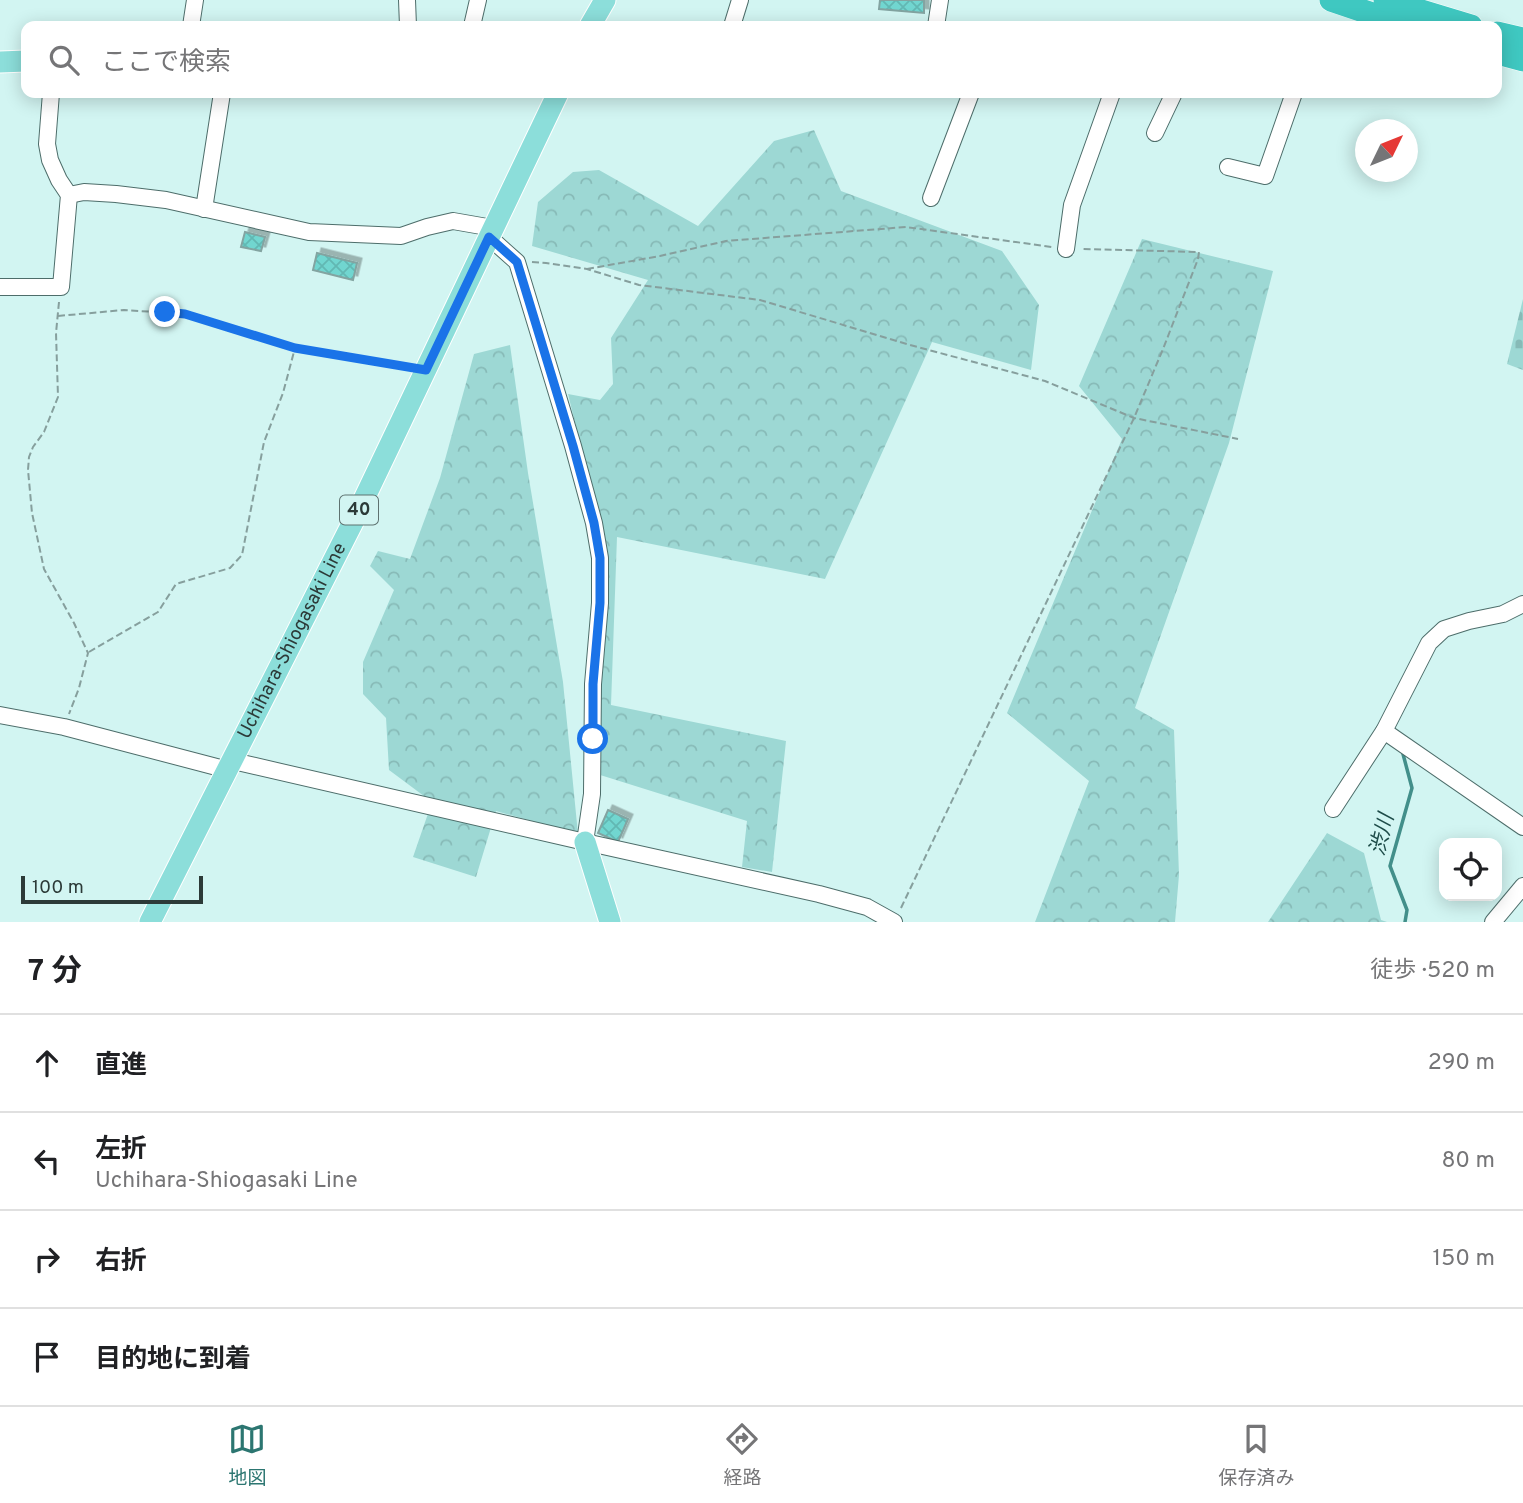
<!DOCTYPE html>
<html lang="ja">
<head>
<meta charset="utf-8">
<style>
  body { margin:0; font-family:Overpass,"Noto Sans JP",sans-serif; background:#f2f2f2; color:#202124 }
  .controls { position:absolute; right:21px; bottom:21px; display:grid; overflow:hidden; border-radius:14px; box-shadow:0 4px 18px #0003 }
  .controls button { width:63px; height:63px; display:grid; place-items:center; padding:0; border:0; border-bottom:2px solid #e0e0e0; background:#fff; color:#202124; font:35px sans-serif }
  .compass { position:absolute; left:1355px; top:119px; width:63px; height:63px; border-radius:50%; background:#fff; box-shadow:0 4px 18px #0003; rotate:47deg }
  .scale { position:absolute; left:21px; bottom:18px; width:182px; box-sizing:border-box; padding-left:7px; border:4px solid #2c3a38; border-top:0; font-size:19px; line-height:24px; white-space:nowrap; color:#2c3a38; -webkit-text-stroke:5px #d2f5f2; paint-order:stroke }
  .stop { position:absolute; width:21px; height:21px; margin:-16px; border:5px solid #1a73e8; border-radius:50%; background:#fff }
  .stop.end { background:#1a73e8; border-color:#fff; box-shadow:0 2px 7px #0008 }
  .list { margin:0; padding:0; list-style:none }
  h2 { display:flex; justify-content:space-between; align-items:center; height:91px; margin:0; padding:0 28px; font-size:30px }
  h2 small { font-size:23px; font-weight:400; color:#757577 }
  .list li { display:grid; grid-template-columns:46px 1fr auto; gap:21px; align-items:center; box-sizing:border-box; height:98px; padding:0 28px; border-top:2px solid #e0e0e0 }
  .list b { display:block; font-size:26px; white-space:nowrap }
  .list p { margin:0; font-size:23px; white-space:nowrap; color:#757577 }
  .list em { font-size:23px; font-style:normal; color:#757577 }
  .icon { flex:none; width:38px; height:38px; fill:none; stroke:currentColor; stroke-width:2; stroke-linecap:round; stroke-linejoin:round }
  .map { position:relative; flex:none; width:1523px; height:922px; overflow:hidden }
  .search { position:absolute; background:#fff; box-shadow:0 4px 18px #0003; left:21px; right:21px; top:21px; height:77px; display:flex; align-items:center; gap:18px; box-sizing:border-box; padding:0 24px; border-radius:14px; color:#757577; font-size:26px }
  .sheet { height:483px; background:#fff }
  nav { display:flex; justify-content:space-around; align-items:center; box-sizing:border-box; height:98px; border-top:2px solid #e0e0e0; background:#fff; font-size:19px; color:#757577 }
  nav a { display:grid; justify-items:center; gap:4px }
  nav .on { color:#2c7671 }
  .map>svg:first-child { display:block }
  .forest { fill:url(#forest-crowns) }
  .cemetery { fill:url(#cemetery-stones) }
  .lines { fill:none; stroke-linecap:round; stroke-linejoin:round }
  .stream { stroke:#428f8a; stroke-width:3.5 }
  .building { fill:url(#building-cross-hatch); stroke:#83a4a1; stroke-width:2; filter:url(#shadow) }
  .minor-casing { stroke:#4d6d6a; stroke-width:18 }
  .major-casing { stroke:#fff; stroke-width:23 }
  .highway-casing { stroke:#fff; stroke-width:24 }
  .path { stroke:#869f9d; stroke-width:2; stroke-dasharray:7 3.5; stroke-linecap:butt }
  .minor { stroke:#fff; stroke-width:16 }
  .major { stroke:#8cdeda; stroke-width:21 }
  .highway { stroke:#3fc8c1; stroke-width:23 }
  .route { stroke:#1a73e8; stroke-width:9 }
  .labels { text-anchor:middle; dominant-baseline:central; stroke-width:7; stroke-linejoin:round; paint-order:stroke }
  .shield { fill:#d2f5f2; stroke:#5e7270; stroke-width:2 }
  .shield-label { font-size:18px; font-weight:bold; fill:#2c3a38 }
  .street-label { font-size:19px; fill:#2c3a38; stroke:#d2f5f2 }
  .water-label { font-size:21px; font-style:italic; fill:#1e4c49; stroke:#d2f5f2 }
</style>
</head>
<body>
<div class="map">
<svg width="1523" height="922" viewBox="0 0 1523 922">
  <defs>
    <pattern id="forest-crowns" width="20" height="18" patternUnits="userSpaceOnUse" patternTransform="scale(1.75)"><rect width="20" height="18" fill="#9dd8d4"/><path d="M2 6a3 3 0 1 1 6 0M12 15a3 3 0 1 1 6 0" fill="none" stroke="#87bab7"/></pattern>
    <pattern id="cemetery-stones" width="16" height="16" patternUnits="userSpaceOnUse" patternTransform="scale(1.75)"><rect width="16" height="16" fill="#9dd8d4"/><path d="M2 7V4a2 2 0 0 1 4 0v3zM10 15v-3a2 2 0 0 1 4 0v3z" fill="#87bab7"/></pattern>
    <pattern id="building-cross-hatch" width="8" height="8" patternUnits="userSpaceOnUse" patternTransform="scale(1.75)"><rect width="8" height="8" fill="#71d6d0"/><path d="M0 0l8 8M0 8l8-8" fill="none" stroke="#62b8b3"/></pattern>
    <filter id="shadow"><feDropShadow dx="4.5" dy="-4.5" stdDeviation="0" flood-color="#0004"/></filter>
  </defs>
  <rect width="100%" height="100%" fill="#d2f5f2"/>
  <g class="forest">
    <path d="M814,130L841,191L1002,251L1039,305L1031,370L932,342L825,579L617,537L611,705L786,741L772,872L742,867L747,821L597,774L607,553L568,394L600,400L613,384L611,338L648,280L532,246L538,202L573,172L599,170L698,226L774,141Z"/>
    <path d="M1142,239L1273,271L1229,443L1135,708L1174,730L1179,875L1175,922H1035L1089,781L1007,713L1122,439L1079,386Z"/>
    <path d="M510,345L528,473L563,682L578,834L496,811L476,877L413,857L432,802L389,770L386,718L363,694V662L394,590L370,566L378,551L410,559L440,478L474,354Z"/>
    <path d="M1327,833L1364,853L1381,920L1387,922H1268Z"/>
  </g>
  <path class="cemetery" d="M1523,299V370L1507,364Z"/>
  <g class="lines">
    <path class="stream" d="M1403,754L1412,788L1390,866L1407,910L1405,922"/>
  </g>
  <g class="building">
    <path d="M880,0H924V13L879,9Z"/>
    <path d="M245,232L265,237L261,251L241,247Z"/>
    <path d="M317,253L357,263L353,280L313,270Z"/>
    <path d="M608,810L628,819L618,842L598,833Z"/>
  </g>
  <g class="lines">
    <defs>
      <g id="minor">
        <path d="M407,0L408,26"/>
        <path d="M191,26L195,0"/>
        <path d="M472,26L478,0"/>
        <path d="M732,26L740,0"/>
        <path d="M936,26L940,0"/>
        <path d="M1155,133L1174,93"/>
        <path d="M1228,167L1265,176L1294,93"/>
        <path d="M69,195L84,192L116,194L166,200L309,232L401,236L427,227L453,221L493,228"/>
        <path d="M931,198L971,93"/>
        <path d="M204,209L222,93"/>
        <path d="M489,237L517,262L573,446L594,523L600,558V603L593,684L592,794L585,842"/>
        <path d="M1066,249L1072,205L1112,93"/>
        <path d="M0,287H61L69,195L59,180L50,160L47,144L51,93"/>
        <path d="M0,715L64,727L228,770"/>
        <path d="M1384,731L1523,827"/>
        <path d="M233,761L585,842L819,894L867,907L894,922"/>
        <path d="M1333,809L1384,731L1429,643L1444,629L1469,621L1503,614L1523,604"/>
        <path d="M1493,922L1523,886"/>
      </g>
      <g id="major">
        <path d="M590,26L605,0"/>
        <path d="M0,62L26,61"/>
        <path d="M585,842L610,922"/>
        <path id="s1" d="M150,922L354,520L558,93"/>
      </g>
      <g id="highway">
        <path d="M1331,0L1408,26"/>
        <path d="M1385,0L1471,26"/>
        <path d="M1497,33L1523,39"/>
        <path d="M1497,53L1523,60"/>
      </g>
    </defs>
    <use href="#minor" class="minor-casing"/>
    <use href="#major" class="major-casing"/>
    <use href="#highway" class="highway-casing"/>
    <g class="path">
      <path d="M532,262L546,263L587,269L639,285L760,300L910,345L1045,381L1134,418L1238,439"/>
      <path d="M587,269L660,256L726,241L906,227L1052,247"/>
      <path d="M59,302L56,333L58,397L44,432L33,447L29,457L28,470L32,513L44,569L74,623L88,653L79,688L69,714"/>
      <path d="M58,316L124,310L185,314L295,348L409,367"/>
      <path d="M89,652L158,612L176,584L230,568L242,555L264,442L283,393L295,348"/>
      <path d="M901,908L1134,418L1163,349L1198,259L1199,252L1082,249"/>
    </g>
    <use href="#minor" class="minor"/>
    <use href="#major" class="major"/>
    <use href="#highway" class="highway"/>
  </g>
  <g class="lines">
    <path class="route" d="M165,312L185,314L295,348L426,370L489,237L517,262L573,446L594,523L600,558V603L593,684V739"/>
  </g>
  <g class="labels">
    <rect class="shield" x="340" y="495.5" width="38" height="29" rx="5"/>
    <g class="shield-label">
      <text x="359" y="510">40</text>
    </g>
    <g class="street-label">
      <text stroke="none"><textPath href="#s1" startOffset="315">Uchihara-Shiogasaki Line</textPath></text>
    </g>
    <g class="water-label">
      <text transform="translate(1383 835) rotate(-76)">渋川</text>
    </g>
  </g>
</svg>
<div class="controls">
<button><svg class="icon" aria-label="locate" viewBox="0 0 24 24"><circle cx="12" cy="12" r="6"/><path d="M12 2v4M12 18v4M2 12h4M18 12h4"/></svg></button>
</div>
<svg class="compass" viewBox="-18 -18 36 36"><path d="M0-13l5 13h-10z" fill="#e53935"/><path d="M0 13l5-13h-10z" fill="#757577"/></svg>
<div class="scale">100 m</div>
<div class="stop" style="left:593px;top:739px"></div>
<div class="stop end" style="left:165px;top:312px"></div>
<div class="search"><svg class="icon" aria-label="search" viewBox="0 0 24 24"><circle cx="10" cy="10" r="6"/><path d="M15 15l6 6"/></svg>ここで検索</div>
</div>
<section class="sheet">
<h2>7 分<small>徒歩 · 520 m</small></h2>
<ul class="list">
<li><svg class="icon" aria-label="ahead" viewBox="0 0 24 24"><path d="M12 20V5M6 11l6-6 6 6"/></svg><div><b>直進</b></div><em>290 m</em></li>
<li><svg class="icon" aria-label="left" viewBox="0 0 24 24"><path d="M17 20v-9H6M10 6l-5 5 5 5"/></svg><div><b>左折</b><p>Uchihara-Shiogasaki Line</p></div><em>80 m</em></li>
<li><svg class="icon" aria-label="right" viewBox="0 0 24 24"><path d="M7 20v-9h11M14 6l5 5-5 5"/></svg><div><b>右折</b></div><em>150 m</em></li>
<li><svg class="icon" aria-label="arrive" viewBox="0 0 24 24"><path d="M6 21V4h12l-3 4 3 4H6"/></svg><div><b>目的地に到着</b></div></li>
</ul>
</section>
<nav>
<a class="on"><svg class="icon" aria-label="map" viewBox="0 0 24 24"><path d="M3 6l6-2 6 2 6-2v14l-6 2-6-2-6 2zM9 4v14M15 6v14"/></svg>地図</a>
<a><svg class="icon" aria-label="directions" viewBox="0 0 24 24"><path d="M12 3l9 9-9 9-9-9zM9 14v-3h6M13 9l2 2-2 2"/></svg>経路</a>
<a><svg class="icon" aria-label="saved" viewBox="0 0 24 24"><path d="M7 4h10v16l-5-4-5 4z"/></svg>保存済み</a>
</nav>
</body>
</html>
